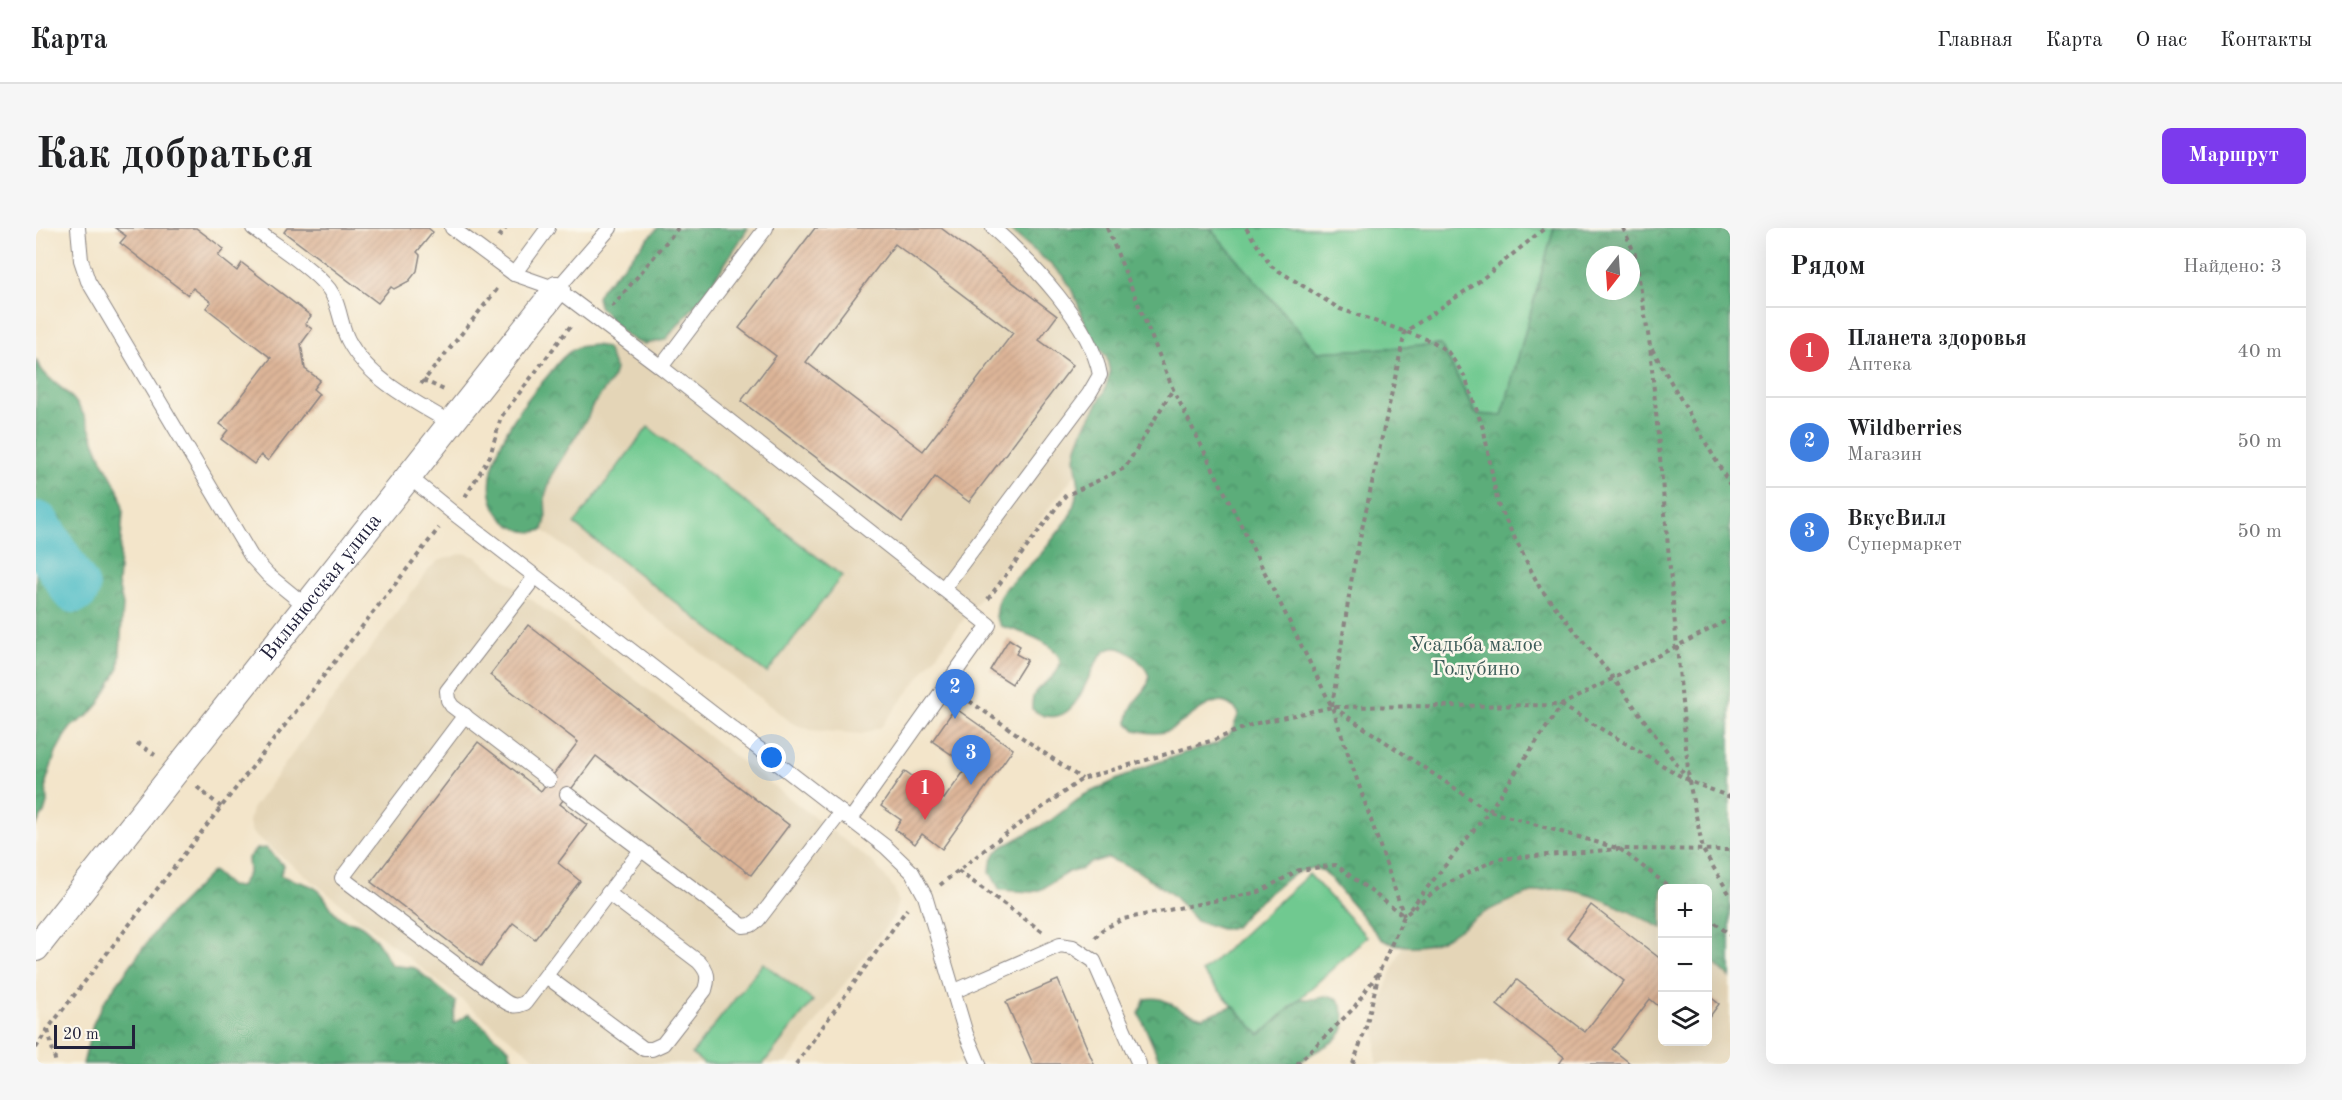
<!DOCTYPE html>
<html lang="ru">
<head>
<meta charset="utf-8">
<style>
  body { margin:0; font-family:"Old Standard TT",serif; background:#f6f6f6; color:#202124 }
  .controls { position:absolute; right:18px; bottom:18px; display:grid; overflow:hidden; border-radius:9px; box-shadow:0 6px 24px #0002 }
  .controls button { width:54px; height:54px; display:grid; place-items:center; padding:0; border:0; border-bottom:2px solid #e0e0e0; background:#fff; color:#202124; font:30px sans-serif }
  .compass { position:absolute; left:1550px; top:18px; width:54px; height:54px; border-radius:50%; background:#fff; box-shadow:0 6px 24px #0002; rotate:197deg }
  .scale { position:absolute; left:18px; bottom:15px; width:81px; box-sizing:border-box; padding-left:6px; border:3px solid #22223b; border-top:0; font-size:16px; line-height:21px; white-space:nowrap; color:#22223b; -webkit-text-stroke:4px #fbf7ec; paint-order:stroke }
  .you { position:absolute; left:736px; top:530px; width:21px; height:21px; margin:-15px; border:4px solid #fff; border-radius:50%; background:#1a73e8; box-shadow:0 0 0 9px #1a73e833 }
  .badge { display:grid; place-items:center; width:39px; height:39px; border-radius:50%; background:#7c3aed; color:#fff; font-size:20px; font-weight:700 }
  .pin { position:absolute; translate:-50% -50px; filter:drop-shadow(0 2px 3px #0008) }
  .pin::after { content:''; position:absolute; top:32px; width:21px; height:18px; background:inherit; clip-path:polygon(0 0,100% 0,50% 100%) }
  .list { margin:0; padding:0; list-style:none }
  h2 { display:flex; justify-content:space-between; align-items:center; height:78px; margin:0; padding:0 24px; font-size:26px }
  h2 small { font-size:20px; font-weight:400; color:#757577 }
  .list li { display:grid; grid-template-columns:39px 1fr auto; gap:18px; align-items:center; box-sizing:border-box; height:90px; padding:0 24px; border-top:2px solid #e0e0e0 }
  .list b { display:block; font-size:22px; white-space:nowrap }
  .list p { margin:0; font-size:20px; white-space:nowrap; color:#757577 }
  .list em { font-size:20px; font-style:normal; color:#757577 }
  .icon { flex:none; width:33px; height:33px; fill:none; stroke:currentColor; stroke-width:2; stroke-linecap:round; stroke-linejoin:round }
  .map { position:relative; flex:none; width:1694px; height:836px; overflow:hidden; border-radius:9px }
  header { display:flex; align-items:center; gap:36px; box-sizing:border-box; height:84px; padding:0 30px; background:#fff; border-bottom:2px solid #e0e0e0 }
  header strong { font-size:28px }
  nav { display:flex; gap:33px; margin-inline-start:auto; font-size:21px }
  .intro { display:flex; align-items:center; justify-content:space-between; box-sizing:border-box; height:144px; padding:0 36px }
  h1 { margin:0; font-size:42px }
  .button { padding:15px 27px; border-radius:9px; background:#7c3aed; color:#fff; font-size:21px; font-weight:700 }
  main { display:flex; gap:36px; padding:0 36px }
  aside { flex:1; background:#fff; border-radius:9px; box-shadow:0 6px 24px #0002 }
  .map>svg:first-child { display:block }
  .built { fill:#e4d5b7 }
  .grass { fill:#6fc990; stroke:#487666; stroke-width:1.5 }
  .forest { fill:url(#forest-crowns); stroke:#3e685a; stroke-width:1.5; fill-rule:evenodd }
  .lines { fill:none; stroke-linecap:round; stroke-linejoin:round }
  .river { stroke:#4fbdc6; stroke-width:50 }
  .building { fill:url(#building-hatch); fill-rule:evenodd }
  .service-casing { stroke:#8a8482; stroke-width:16 }
  .minor-casing { stroke:#8a8482; stroke-width:28 }
  .path { stroke:#8a8482; stroke-width:4; stroke-dasharray:4.5 4.5; stroke-linecap:butt }
  .service { stroke:#fff; stroke-width:14 }
  .minor { stroke:#fff; stroke-width:26 }
  .labels { text-anchor:middle; dominant-baseline:central; stroke-width:5; stroke-linejoin:round; paint-order:stroke }
  .street-label { font-size:21px; fill:#22223b; stroke:#fbf7ec }
  .park-label { font-size:21px; fill:#3d5c59; stroke:#fbf7ec }
</style>
</head>
<body>
<header>
<strong>Карта</strong>
<nav><a>Главная</a><a>Карта</a><a>О нас</a><a>Контакты</a></nav>
</header>
<div class="intro"><h1>Как добраться</h1><a class="button">Маршрут</a></div>
<main>
<div class="map">
<svg width="1694" height="836" viewBox="0 0 1694 836">
  <defs>
    <pattern id="forest-crowns" width="20" height="18" patternUnits="userSpaceOnUse" patternTransform="scale(1.5)"><rect width="20" height="18" fill="#5bad7a"/><path d="M2 6a3 3 0 1 1 6 0M12 15a3 3 0 1 1 6 0" fill="none" stroke="#4b8c65"/></pattern>
    <pattern id="building-hatch" width="6" height="6" patternUnits="userSpaceOnUse" patternTransform="scale(1.5)"><rect width="6" height="6" fill="#ddb598"/><path d="M-1 1l2-2M0 6l6-6M5 7l2-2" fill="none" stroke="#bd9b84"/></pattern>
  </defs>
  <rect width="100%" height="100%" fill="#fbf7ec"/>
  <filter id="ink" filterUnits="userSpaceOnUse"><feTurbulence type="fractalNoise" baseFrequency=".0167" numOctaves="2"/><feDisplacementMap in="SourceGraphic" scale="12" xChannelSelector="R" yChannelSelector="G"/><feConvolveMatrix kernelMatrix="1 2 1 2 8 2 1 2 1" color-interpolation-filters="sRGB"/></filter>
  <filter id="wash" filterUnits="userSpaceOnUse"><feTurbulence type="fractalNoise" baseFrequency=".008" numOctaves="4" result="noise"/><feDisplacementMap in="SourceGraphic" scale="24" xChannelSelector="R" yChannelSelector="G"/><feGaussianBlur stdDeviation="1.35" result="paint"/><feColorMatrix in="noise" values="0 0 0 0 0 0 0 0 0 0 0 0 0 0 0 0 0 1.4 0 .05"/><feComposite in="paint" operator="in"/></filter>
  <g filter="url(#wash)">
    <rect width="100%" height="100%" fill="#f3e5ca"/>
    <g class="built">
      <path d="M666,0H1016L1094,175L845,499L826,506L774,502L756,495L490,289L495,219Z"/>
      <path d="M428,325L440,329L839,636L858,660L862,673L858,688L750,836H506L216,605L213,594L216,581L393,341L402,333Z"/>
      <path d="M1477,639L1626,674V814H1672V707L1694,724V836H1340V805L1350,758L1367,716Z"/>
    </g>
    <g class="grass">
      <path d="M1174,0H1518L1466,188L1441,186L1405,117L1281,124Z"/>
      <path d="M612,199L806,348L731,445L538,296Z"/>
      <path d="M1273,646L1331,709L1224,807L1166,744Z"/>
      <path d="M727,735L777,773L727,836H668L656,826Z"/>
    </g>
    <g class="forest">
      <path d="M622,0H712L671,63L629,112L608,116L599,113L583,102L563,78L561,69L566,60Z"/>
      <path d="M972,0H1174L1281,124L1405,117L1440,186L1466,188L1518,0H1694V750L1672,730V660H1626V700C1596,685 1553,661 1519,661C1497,661 1459,678 1441,689C1418,705 1401,720 1371,718C1361,717 1354,716 1345,711L1288,643L1277,640L1262,644L1248,653L1216,679L1199,699L1185,701L1160,693L1138,668L1100,642L1072,630L1053,635L1044,642L1032,644L1006,661L996,664L964,662L954,644L955,634L960,624L968,618L1014,593L1048,567L1108,539L1160,521L1180,516L1196,503L1203,485C1179,455 1155,494 1131,503C1120,507 1110,504 1099,502L1092,495C1092,471 1112,467 1113,450C1113,443 1106,436 1101,431C1053,388 1058,481 1021,488C1011,490 1004,487 996,481C995,460 1004,461 1017,448C1044,420 983,403 965,398L960,389L963,370L969,361L1005,326L1034,289L1043,259L1039,230L1041,219L1048,200L1068,164L1074,145L1071,130L1053,106L1039,68L1027,47ZM1559,27H1595V63H1559Z"/>
      <path d="M560,117L571,120L579,141L576,152L556,178L552,189L516,246L509,268L510,291L507,302C494,306 484,304 473,296C426,260 480,181 509,151C518,141 525,128 538,121C544,117 552,118 560,117Z"/>
      <path d="M0,131C6,149 26,158 38,172C51,187 56,210 64,227C72,246 86,261 87,283L82,356L87,377L83,440L63,476L53,487L36,498L30,506L20,524L10,554L11,575L8,585L0,597Z"/>
      <path d="M230,620L248,638L244,647C257,654 276,654 286,666C293,675 296,685 306,691C310,694 315,693 320,695C337,702 346,722 355,737L379,740L420,774L417,796L433,786L473,821L478,836H47L57,796L67,775L126,694L177,643L194,658L204,659L213,644L212,630L220,621Z"/>
      <path d="M1294,768L1302,771C1324,817 1287,812 1262,836H1125L1103,785L1109,771C1124,768 1130,773 1142,780C1150,784 1159,787 1167,789L1197,778L1224,807L1264,771H1277Z"/>
    </g>
    <g class="lines">
      <path class="river" d="M0,298L39,360"/>
    </g>
    <g id="blocks">
      <g class="building">
        <path d="M79,0H160L188,21L182,28L201,43L206,35L275,88L269,96L276,101L265,116L269,141L284,152L277,161L283,166L232,233L225,227L218,236L185,211L192,202L184,196L235,130L170,80L175,74L157,60L152,67L84,15L90,8Z"/>
        <path d="M251,0H392L397,4L381,24L384,27L381,43L373,53L358,61L355,59L342,75L248,4Z"/>
        <path d="M779,0H905L1021,88L1003,112L1037,137L933,274L899,249L866,294L705,173L740,128L703,100ZM859,16L977,105L887,223L770,134Z"/>
        <path d="M492,397L753,597L715,647L560,528L524,576L551,597L522,635L544,653L499,711L477,695L445,738L335,654L442,514L505,563L542,514L454,447Z"/>
        <path d="M973,411L984,418L980,426L991,432L976,456L954,442Z"/>
        <path d="M919,480L977,521L906,621L886,606L879,616L859,601L865,592L845,578L869,543L908,571L932,538L896,513Z"/>
        <path d="M1555,677L1626,732V781L1614,771L1576,821L1595,836H1523L1528,829L1461,777L1481,752L1549,804L1588,753L1531,709Z"/>
        <path d="M1022,752L1058,836H997L970,774Z"/>
        <path d="M1672,767L1683,776L1672,791Z"/>
      </g>
    </g>
  </g>
  <g filter="url(#ink)">
    <use href="#blocks" fill-opacity="0" stroke="#8a8482" stroke-width="1.5"/>
    <g class="lines">
      <defs>
        <g id="service">
          <path d="M42,0L45,32L52,53L215,328L232,347L270,378"/>
          <path d="M217,0C241,18 274,38 293,61C304,76 304,96 312,112C332,151 379,174 415,195"/>
          <path d="M416,0L478,46L521,61L625,139L953,397L815,591"/>
          <path d="M478,46L512,0"/>
          <path d="M521,61L574,0"/>
          <path d="M625,139L730,0"/>
          <path d="M373,249L416,284L850,619L876,644L889,668L930,806L943,836"/>
          <path d="M499,349L411,463L412,472L416,478L513,552"/>
          <path d="M907,361L1053,166L1064,147C1055,96 995,34 957,0"/>
          <path d="M429,487L306,650L467,772C475,778 480,779 489,775L605,622"/>
          <path d="M531,566L707,698L715,697L722,692L805,584"/>
          <path d="M510,748L608,821H616L627,816L669,762C673,749 672,744 663,734L572,665"/>
          <path d="M919,763L1024,717L1037,719L1058,733L1103,836"/>
        </g>
        <g id="minor">
          <path id="s1" d="M0,720L521,61"/>
        </g>
      </defs>
      <use href="#service" class="service-casing"/>
      <use href="#minor" class="minor-casing"/>
      <g class="path">
        <path d="M1071,0L1137,161L1296,479L1368,688"/>
        <path d="M1210,0L1235,38L1304,81L1396,113L1412,124L1429,149L1448,203L1462,277L1504,360L1578,451L1653,553"/>
        <path d="M1587,0L1599,26L1614,118L1653,553L1667,622L1694,667"/>
        <path d="M463,9L470,0"/>
        <path d="M576,79L642,0"/>
        <path d="M1616,121L1694,257"/>
        <path d="M387,152L408,162"/>
        <path d="M385,156L463,59"/>
        <path d="M429,269L454,228L465,189L536,96"/>
        <path d="M952,371L1029,268L1089,240L1137,161"/>
        <path d="M926,468L1046,551"/>
        <path d="M1525,477L1653,553L1694,569"/>
        <path d="M1296,478L1317,342L1369,104L1441,55L1509,0"/>
        <path d="M1297,479L1453,583L1584,621L1635,660"/>
        <path d="M101,515L119,527"/>
        <path d="M161,559L185,579"/>
        <path d="M922,643L1007,704"/>
        <path d="M904,657L960,613L1046,551L1178,512L1217,496L1296,479L1525,477L1694,391"/>
        <path d="M1374,681L1453,583L1525,478"/>
        <path d="M1672,689L1694,707"/>
        <path d="M1059,710L1066,702L1087,691L1223,664L1263,642L1300,637L1368,688"/>
        <path d="M12,802L20,836"/>
        <path d="M0,820L11,802L403,300"/>
        <path d="M760,836L871,681"/>
        <path d="M1261,836L1317,781L1344,742L1368,688L1404,659L1461,631L1584,621L1694,622"/>
        <path d="M1317,836L1330,799L1343,745"/>
      </g>
      <use href="#service" class="service"/>
      <use href="#minor" class="minor"/>
    </g>
  </g>
  <g class="labels">
    <g class="street-label">
      <text stroke="none"><textPath href="#s1" startOffset="460">Вильнюсская улица</textPath></text>
    </g>
    <g class="park-label">
      <text x="1440" y="417">Усадьба малое<tspan x="1440" dy="24">Голубино</tspan></text>
    </g>
  </g>
</svg>
<div class="controls">
<button>+</button>
<button>−</button>
<button><svg class="icon" aria-label="layers" viewBox="0 0 24 24"><path d="M12 4l9 5-9 5-9-5zM3 14l9 5 9-5"/></svg></button>
</div>
<svg class="compass" viewBox="-18 -18 36 36"><path d="M0-13l5 13h-10z" fill="#e53935"/><path d="M0 13l5-13h-10z" fill="#757577"/></svg>
<div class="scale">20 m</div>
<div class="you"></div>
<div class="pin badge" style="left:889px;top:592px;background:#e0444e">1</div>
<div class="pin badge" style="left:919px;top:491px;background:#3f7fe0">2</div>
<div class="pin badge" style="left:935px;top:557px;background:#3f7fe0">3</div>
</div>
<aside>
<h2>Рядом<small>Найдено: 3</small></h2>
<ul class="list">
<li><span class="badge" style="background:#e0444e">1</span><div><b>Планета здоровья</b><p>Аптека</p></div><em>40 m</em></li>
<li><span class="badge" style="background:#3f7fe0">2</span><div><b>Wildberries</b><p>Магазин</p></div><em>50 m</em></li>
<li><span class="badge" style="background:#3f7fe0">3</span><div><b>ВкусВилл</b><p>Супермаркет</p></div><em>50 m</em></li>
</ul>
</aside>
</main>
</body>
</html>
